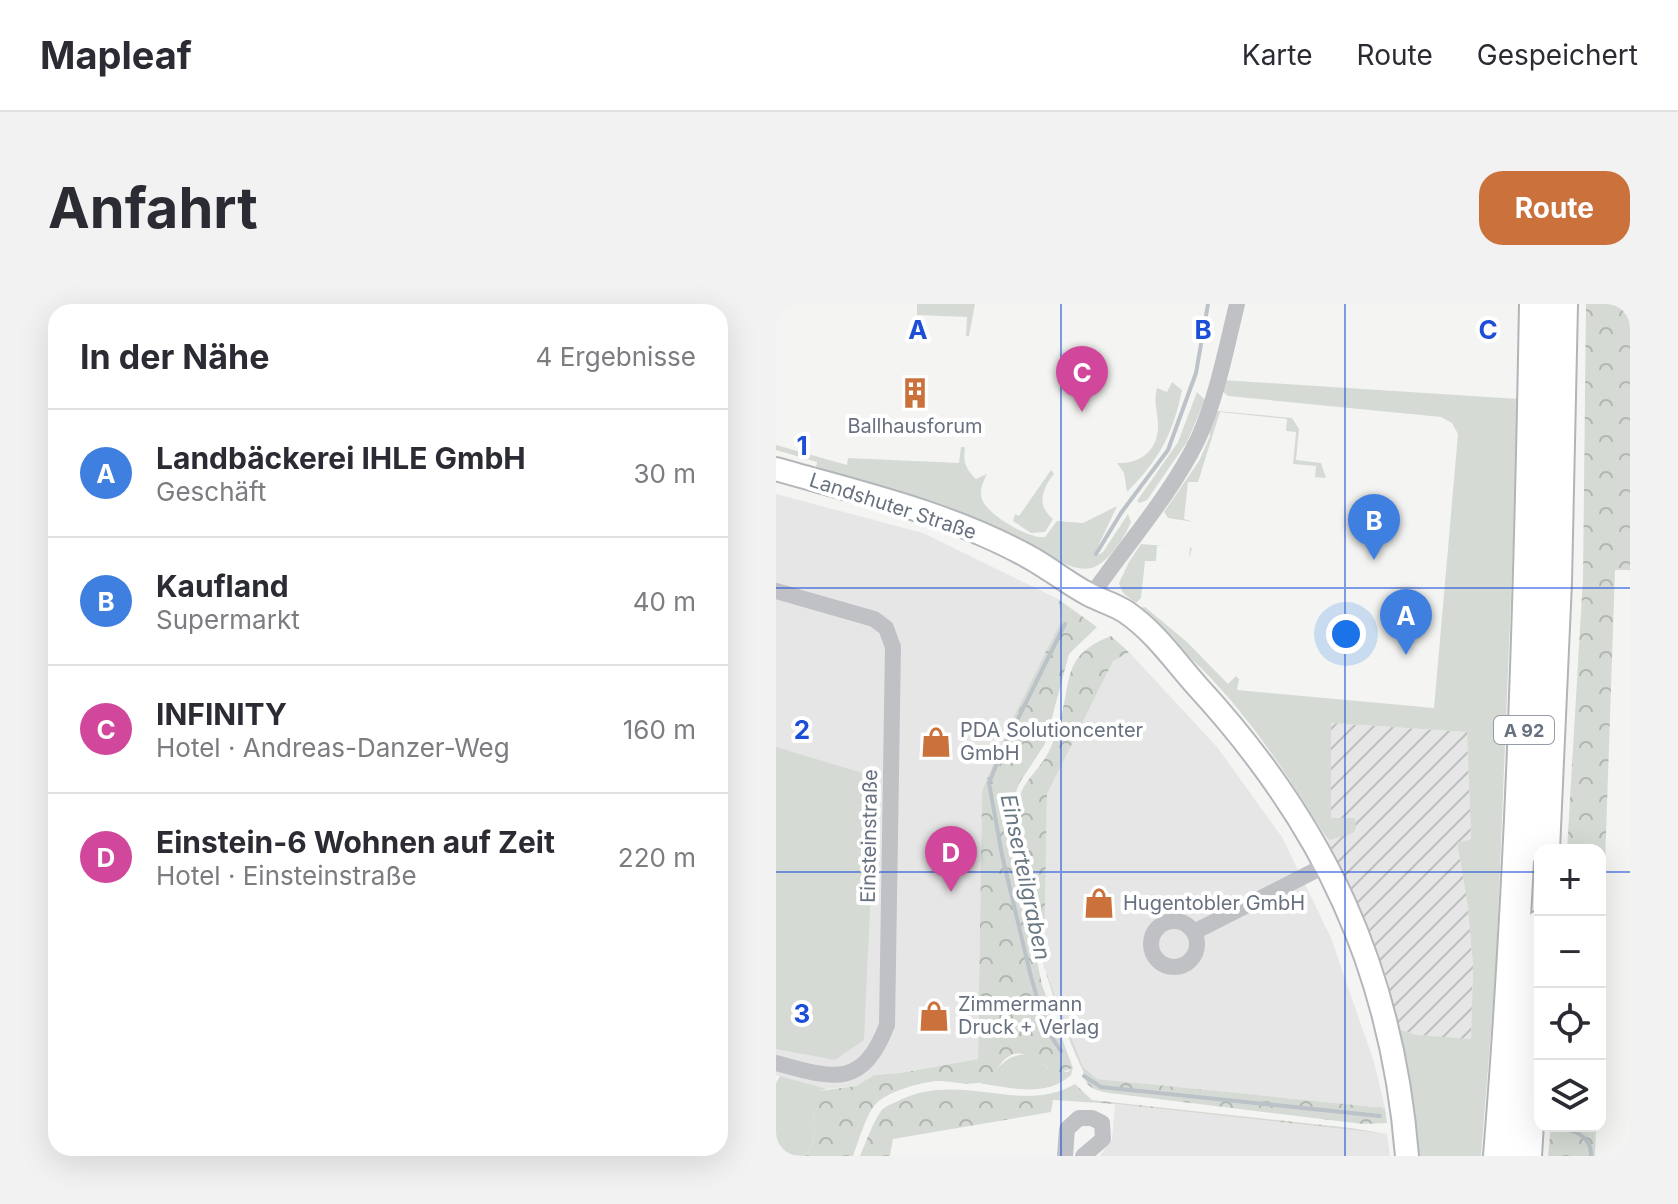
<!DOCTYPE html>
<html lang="de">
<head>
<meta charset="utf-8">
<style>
  body { margin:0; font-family:Inter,sans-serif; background:#f2f2f3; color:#2b2b33 }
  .controls { position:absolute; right:24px; bottom:24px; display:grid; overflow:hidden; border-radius:16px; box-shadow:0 8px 32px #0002 }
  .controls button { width:72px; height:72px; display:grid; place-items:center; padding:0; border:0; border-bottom:2px solid #e1e1e2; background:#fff; color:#2b2b33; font:40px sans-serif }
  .you { position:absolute; left:570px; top:330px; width:28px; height:28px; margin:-20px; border:6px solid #fff; border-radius:50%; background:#1a73e8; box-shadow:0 0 0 12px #1a73e833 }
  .badge { display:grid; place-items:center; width:52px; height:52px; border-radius:50%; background:#cb713b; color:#fff; font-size:26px; font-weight:700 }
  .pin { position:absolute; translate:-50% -66px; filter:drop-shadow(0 2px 4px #0008) }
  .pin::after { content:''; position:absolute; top:42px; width:28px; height:24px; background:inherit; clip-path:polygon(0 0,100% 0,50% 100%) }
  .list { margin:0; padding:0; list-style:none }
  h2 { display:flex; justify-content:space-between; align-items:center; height:104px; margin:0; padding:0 32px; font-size:34px }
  h2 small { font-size:26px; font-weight:400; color:#7c7c81 }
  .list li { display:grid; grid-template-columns:52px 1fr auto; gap:24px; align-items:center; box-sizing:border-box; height:128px; padding:0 32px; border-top:2px solid #e1e1e2 }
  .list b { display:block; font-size:30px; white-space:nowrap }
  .list p { margin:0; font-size:26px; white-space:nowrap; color:#7c7c81 }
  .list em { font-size:26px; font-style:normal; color:#7c7c81 }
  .icon { flex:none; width:44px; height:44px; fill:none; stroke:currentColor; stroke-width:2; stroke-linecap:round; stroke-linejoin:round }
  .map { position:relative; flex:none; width:854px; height:852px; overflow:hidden; border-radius:24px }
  header { display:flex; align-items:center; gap:48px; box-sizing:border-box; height:112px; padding:0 40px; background:#fff; border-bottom:2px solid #e1e1e2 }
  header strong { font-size:38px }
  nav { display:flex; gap:44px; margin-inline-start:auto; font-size:28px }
  .intro { display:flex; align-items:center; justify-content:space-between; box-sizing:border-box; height:192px; padding:0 48px }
  h1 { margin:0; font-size:56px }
  .button { padding:20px 36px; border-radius:24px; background:#cb713b; color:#fff; font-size:28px; font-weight:700 }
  main { display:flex; gap:48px; padding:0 48px }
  aside { flex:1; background:#fff; border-radius:24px; box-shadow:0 8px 32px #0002 }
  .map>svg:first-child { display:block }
  .built { fill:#e5e6e5 }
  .industrial { fill:url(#industrial-furrows) }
  .grass { fill:#d5dbd4 }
  .forest { fill:url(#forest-crowns) }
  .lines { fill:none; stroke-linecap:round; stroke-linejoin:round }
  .stream { stroke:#bbc2c8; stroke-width:4 }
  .secondary-casing { stroke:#b3b6bb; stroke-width:26 }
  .highway-casing { stroke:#b2b4b7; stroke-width:34 }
  .street { stroke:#bfc1c5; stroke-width:16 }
  .secondary { stroke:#fff; stroke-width:22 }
  .highway { stroke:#fff; stroke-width:30 }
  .grid { fill:none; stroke:#1d4ed8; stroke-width:2; stroke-opacity:0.55 }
  .labels { text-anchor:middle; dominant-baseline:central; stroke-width:8; stroke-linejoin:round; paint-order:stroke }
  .shield { fill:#fff; stroke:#959ca5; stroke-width:2 }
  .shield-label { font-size:18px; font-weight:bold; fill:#68717f }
  .poi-label { font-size:20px; fill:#68717f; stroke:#fff; text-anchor:start }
  .street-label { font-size:20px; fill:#68717f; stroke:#fff }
  .water-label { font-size:22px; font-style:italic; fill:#697882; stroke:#fff }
  .grid-label { font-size:26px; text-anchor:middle; font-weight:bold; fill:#1d4ed8; stroke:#fff; stroke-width:8; stroke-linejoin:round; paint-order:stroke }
</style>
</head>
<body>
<header>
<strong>Mapleaf</strong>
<nav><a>Karte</a><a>Route</a><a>Gespeichert</a></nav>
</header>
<div class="intro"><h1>Anfahrt</h1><a class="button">Route</a></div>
<main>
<aside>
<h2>In der Nähe<small>4 Ergebnisse</small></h2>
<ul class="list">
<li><span class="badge" style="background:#3f7fe0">A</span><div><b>Landbäckerei IHLE GmbH</b><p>Geschäft</p></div><em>30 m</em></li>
<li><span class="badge" style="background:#3f7fe0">B</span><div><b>Kaufland</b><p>Supermarkt</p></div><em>40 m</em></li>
<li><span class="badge" style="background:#d1479c">C</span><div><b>INFINITY</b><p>Hotel · Andreas-Danzer-Weg</p></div><em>160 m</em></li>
<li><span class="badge" style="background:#d1479c">D</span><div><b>Einstein-6 Wohnen auf Zeit</b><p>Hotel · Einsteinstraße</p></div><em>220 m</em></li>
</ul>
</aside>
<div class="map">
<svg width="854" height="852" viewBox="0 0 854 852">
  <defs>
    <pattern id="industrial-furrows" width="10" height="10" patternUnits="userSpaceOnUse" patternTransform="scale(2)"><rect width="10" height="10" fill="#e5e6e5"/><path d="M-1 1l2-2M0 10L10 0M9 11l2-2" fill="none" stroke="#bdbfbf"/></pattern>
    <pattern id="forest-crowns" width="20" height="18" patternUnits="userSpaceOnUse" patternTransform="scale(2)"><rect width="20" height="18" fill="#d5dbd4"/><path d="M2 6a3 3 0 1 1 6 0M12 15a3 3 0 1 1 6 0" fill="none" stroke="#b1b6b1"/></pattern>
  </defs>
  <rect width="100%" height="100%" fill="#f4f5f2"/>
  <g class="built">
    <path d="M0,190L147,229L282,295L285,317L235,418L206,487L202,755L123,769L98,771L80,782L51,785L0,771Z"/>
    <path d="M353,348L441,443L506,533L555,634L598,758L609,804L320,775L307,763L268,663L271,490L337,356Z"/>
    <path d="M339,800L611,830L614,852H324L336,835Z"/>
  </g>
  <path class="industrial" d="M555,419L691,428L695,535L681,539L691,596L697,661L695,736L641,731L622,725L613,681L593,625L550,533L554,536Z"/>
  <g class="grass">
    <path d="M141,0H199L193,32H190L191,13L141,11Z"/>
    <path d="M446,76L743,95L720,664L705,852H641L635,792L622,725L641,731L695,735L697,661L691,596L681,539L695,535L691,428L555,419V514H579L580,524L577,529L554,536L550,533C514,475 476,416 428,367C406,345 382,326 358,305L369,303L411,338L452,380L460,372L463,375L461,386L658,404L682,130L676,119L665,113L452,92L446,87Z"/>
    <path d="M396,78L406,86C397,130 383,156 351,188L348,169L341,159C364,160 382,147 382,122C382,108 377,98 381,84L391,88Z"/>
    <path d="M421,88L429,96L411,138L371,196L364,199L361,197L402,138Z"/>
    <path d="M442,107L516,114L523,125L520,156L545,159L550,174L539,173L540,162L517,160L520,128L510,127L511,115L444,108L422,178H412L408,215L418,218L392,214L388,208L423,157L434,132C432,123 433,113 442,107Z"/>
    <path d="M0,141L71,161L72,154L183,159L185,143H189C187,158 189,164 200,175L211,170C207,178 203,187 206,195C210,210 254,236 269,233L281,217L307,219L341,202L319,249L322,251L327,248L352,210L355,218C349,233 332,259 316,264C295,269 271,249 254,240C186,207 112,184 40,163L41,158L0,146Z"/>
    <path d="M275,166L278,170C266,185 260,201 277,215L269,228L255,229L237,217L239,210L243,212Z"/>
    <path d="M365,240L416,244L413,255L414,244L381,241L380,257H369L365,294L360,299L347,289L343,279L353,258Z"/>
    <path d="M0,443L100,473L88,736L59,756L0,745Z"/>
    <path d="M251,750L261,754L272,764L291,768L297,764L295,771C270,794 234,784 203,779C225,767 224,752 251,750Z"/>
    <path d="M4,772L51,785L43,787C30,809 47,829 30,852L0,851V779Z"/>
  </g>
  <g class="forest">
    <path d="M810,0H854V266H839L824,708V546H791L807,274Z"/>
    <path d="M282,295L321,323L293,350L269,440L244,478L234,503L241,559L266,681L297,764L281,770C266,760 245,738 227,757C220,765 216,774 205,778C192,782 175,777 162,777C145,778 109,788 99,801C90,811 82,839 77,852H30C45,832 34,813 38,791L43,787L80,782L98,771L124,769L202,755L206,487L235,418L285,317Z"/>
    <path d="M335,332L353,348L337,357L271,490L268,663L307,763L321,775L609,804L611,819L587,820L333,789C318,786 309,784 307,767C274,696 252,617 245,538C244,524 240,508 243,495C247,477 264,465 272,449C277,440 280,429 283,420C297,377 284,352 335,332Z"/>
    <path d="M299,780L316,796L575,824L611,830L339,800L277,796L275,808L117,835L114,852H84C90,838 96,820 105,807C108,803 115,800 120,798C182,765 244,812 299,780Z"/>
    <path d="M775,822H820L819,852H772Z"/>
  </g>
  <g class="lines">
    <g class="stream">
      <path d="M320,250L345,209L392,146L420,69L432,0"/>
      <path d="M285,747L270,725L255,673L226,551L213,479L226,447L289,320"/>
      <path d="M308,772L325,783L604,812"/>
      <path d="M770,823C789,824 816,827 815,852"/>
    </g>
    <defs>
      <path id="secondary" d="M0,165C84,189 173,209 251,252C272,263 291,279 312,290C325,297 338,300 350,308C379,328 398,356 421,382C548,520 616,665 631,852"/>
      <g id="highway">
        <path d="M768,546L780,278L786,0"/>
        <path d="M723,852C746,568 754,284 759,0"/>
        <path d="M750,852L764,622"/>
      </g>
    </defs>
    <use href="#secondary" class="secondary-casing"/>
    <use href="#highway" class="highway-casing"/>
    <g class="street">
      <path d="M0,287L98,315L110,324L117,343L111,721C86,786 56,774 0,759"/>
      <path d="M315,292C350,241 395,191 422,135C441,93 450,45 461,0"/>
      <circle cx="398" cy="640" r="23"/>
      <path d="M418,628L550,561"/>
      <path d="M289,852L291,825L303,814H316L326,819L327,835L307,852"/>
    </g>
    <use href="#secondary" class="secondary"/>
    <use href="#highway" class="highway"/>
  </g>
  <path class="grid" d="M285,0V852M569,0V852M0,284H854M0,568H764M824,568H854"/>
  <defs>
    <symbol id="building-bare" viewBox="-9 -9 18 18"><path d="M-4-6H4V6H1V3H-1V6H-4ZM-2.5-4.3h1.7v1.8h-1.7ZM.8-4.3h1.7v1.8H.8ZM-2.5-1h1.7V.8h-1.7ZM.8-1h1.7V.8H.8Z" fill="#cb713b" stroke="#fff" stroke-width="2.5" paint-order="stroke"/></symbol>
    <symbol id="shop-bare" viewBox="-9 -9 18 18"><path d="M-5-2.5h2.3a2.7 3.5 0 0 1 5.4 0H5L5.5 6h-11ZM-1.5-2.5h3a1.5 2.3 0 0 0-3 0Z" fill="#cb713b" stroke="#fff" stroke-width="2.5" paint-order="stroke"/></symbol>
  </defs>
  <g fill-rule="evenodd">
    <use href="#building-bare" x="117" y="67" width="44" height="44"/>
    <use href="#shop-bare" x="138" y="416" width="44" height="44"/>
    <use href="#shop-bare" x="301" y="577" width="44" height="44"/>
    <use href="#shop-bare" x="136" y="690" width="44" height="44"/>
  </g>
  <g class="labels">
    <rect class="shield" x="718" y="412" width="60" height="28" rx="6"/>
    <g class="shield-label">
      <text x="748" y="426">A 92</text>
    </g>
    <g class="poi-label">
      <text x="139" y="122" text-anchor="middle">Ballhausforum</text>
      <text x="184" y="426">PDA Solutioncenter<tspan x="184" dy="23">GmbH</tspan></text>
      <text x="347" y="599">Hugentobler GmbH</text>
      <text x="182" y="700">Zimmermann<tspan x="182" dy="23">Druck + Verlag</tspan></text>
    </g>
    <g class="street-label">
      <text transform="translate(117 202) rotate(18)">Landshuter Straße</text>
      <text transform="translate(93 532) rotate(-89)">Einsteinstraße</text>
    </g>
    <g class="water-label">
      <text transform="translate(250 573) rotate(78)">Einserteilgraben</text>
    </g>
  </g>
  <g class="grid-label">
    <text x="142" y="35">A</text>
    <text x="427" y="35">B</text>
    <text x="712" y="35">C</text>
    <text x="26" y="151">1</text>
    <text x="26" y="435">2</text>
    <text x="26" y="719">3</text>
  </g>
</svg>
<div class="controls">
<button>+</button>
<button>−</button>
<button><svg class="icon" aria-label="locate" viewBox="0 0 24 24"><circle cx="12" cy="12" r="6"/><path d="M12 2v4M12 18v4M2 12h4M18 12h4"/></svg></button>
<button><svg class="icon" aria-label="layers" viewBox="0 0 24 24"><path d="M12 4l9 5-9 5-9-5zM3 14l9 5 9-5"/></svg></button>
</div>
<div class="you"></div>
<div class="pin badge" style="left:630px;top:351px;background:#3f7fe0">A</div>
<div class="pin badge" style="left:598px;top:256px;background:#3f7fe0">B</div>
<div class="pin badge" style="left:306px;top:108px;background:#d1479c">C</div>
<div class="pin badge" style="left:175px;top:588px;background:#d1479c">D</div>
</div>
</main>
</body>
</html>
